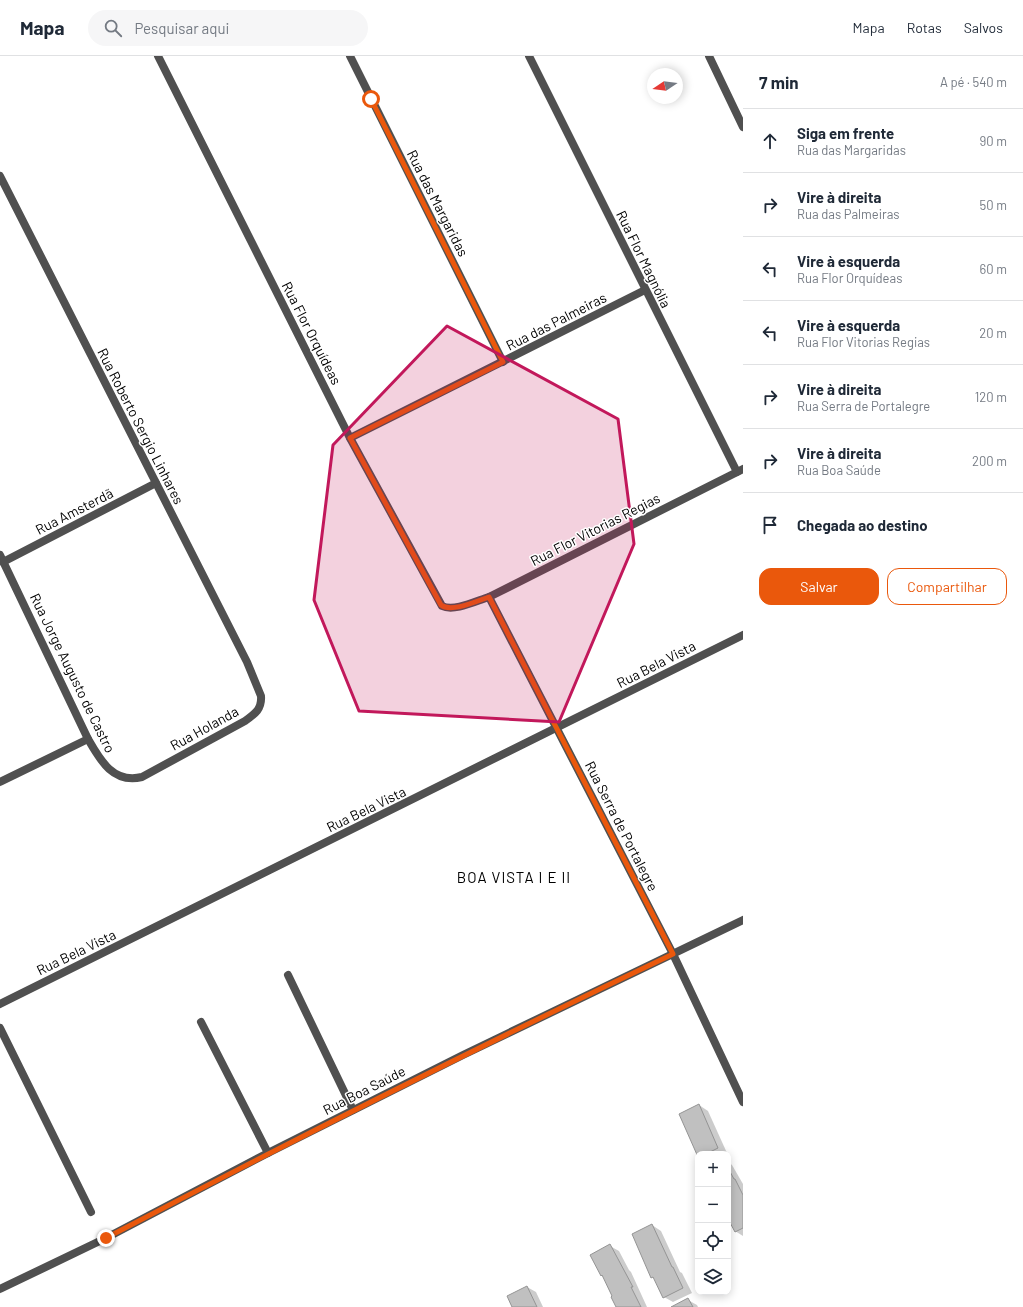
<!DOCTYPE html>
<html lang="pt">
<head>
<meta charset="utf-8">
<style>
  body { margin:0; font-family:Barlow,sans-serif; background:#f6f6f7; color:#1f2937 }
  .controls { position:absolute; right:12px; bottom:12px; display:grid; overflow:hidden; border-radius:8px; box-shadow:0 2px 10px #0003 }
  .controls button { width:36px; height:36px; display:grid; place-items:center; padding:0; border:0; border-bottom:1px solid #e0e1e3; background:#fff; color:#1f2937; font:20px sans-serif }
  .compass { position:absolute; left:647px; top:12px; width:36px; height:36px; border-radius:50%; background:#fff; box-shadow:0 2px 10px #0003; rotate:257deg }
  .stop { position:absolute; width:12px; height:12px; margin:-9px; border:3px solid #ea580c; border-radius:50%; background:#fff }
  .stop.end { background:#ea580c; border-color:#fff; box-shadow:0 1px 4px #0008 }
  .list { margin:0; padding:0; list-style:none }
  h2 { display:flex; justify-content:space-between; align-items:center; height:52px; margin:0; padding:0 16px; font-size:17px }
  h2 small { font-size:13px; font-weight:400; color:#747a83 }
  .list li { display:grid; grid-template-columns:26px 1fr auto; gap:12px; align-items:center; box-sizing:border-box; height:64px; padding:0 16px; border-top:1px solid #e0e1e3 }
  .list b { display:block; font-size:15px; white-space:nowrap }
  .list p { margin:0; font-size:13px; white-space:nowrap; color:#747a83 }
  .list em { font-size:13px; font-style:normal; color:#747a83 }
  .actions { display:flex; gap:8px; padding:12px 16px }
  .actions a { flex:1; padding:9px 0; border:1px solid #ea580c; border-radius:12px; text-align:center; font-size:14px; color:#ea580c }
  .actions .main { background:#ea580c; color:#fff }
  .icon { flex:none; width:22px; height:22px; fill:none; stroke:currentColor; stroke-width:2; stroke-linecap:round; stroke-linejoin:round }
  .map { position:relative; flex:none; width:743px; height:1251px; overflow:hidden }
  header { display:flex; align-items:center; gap:24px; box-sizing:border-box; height:56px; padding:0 20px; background:#fff; border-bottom:1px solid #e0e1e3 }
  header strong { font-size:19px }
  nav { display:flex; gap:22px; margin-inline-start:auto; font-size:14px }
  .search { width:280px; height:36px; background:#f6f6f7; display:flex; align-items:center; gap:10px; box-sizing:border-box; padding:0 14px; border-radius:22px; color:#747a83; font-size:15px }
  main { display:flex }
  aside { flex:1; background:#fff }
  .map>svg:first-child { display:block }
  .shadow { fill:#0003 }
  .building { fill:#c0c0c0; stroke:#949494 }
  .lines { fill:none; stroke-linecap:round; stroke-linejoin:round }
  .street { stroke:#505050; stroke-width:8 }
  .route { stroke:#ea580c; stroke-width:5 }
  .marked { fill:#c2185b; fill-opacity:0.2; stroke:#c2185b; stroke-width:3; stroke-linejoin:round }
  .labels { text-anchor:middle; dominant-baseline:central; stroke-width:3; stroke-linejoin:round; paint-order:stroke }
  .street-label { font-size:14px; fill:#000; stroke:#fff }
  .neighbourhood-label { font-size:15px; letter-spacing:1px; fill:#000; stroke:#fff }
</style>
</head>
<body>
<header>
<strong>Mapa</strong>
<div class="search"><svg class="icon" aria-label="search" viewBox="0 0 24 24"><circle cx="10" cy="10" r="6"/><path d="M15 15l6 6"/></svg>Pesquisar aqui</div>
<nav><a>Mapa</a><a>Rotas</a><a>Salvos</a></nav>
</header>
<main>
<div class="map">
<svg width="743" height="1251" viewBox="0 0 743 1251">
  <rect width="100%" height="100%" fill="#fff"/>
  <g class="shadow">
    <path d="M699,1049L708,1055L727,1097L698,1098L680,1059Z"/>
    <path d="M728,1106L732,1109L743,1128V1180L735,1175L728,1160Z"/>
    <path d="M652,1169L661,1175L680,1216L682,1217L692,1237L673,1246L664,1241L655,1223L652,1221Z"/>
    <path d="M610,1190L619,1195L629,1214L631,1216L647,1251H617L604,1220L601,1219Z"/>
    <path d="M527,1231L536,1236L543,1251H513Z"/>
    <path d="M688,1244L697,1249L698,1251H673Z"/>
  </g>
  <g class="building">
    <path d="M699,1048L718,1092L706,1098H698V1101L679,1058Z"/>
    <path d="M728,1112L734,1123H735L743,1139V1172L735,1176L728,1163Z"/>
    <path d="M652,1168L672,1211H673L683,1232L663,1242L653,1221L651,1222L632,1178Z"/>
    <path d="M610,1188L633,1231H631L641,1251H616L611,1241L612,1240L602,1219L601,1220L590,1199Z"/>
    <path d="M527,1230L537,1251H512L507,1240Z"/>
    <path d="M688,1242L693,1251H671Z"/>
  </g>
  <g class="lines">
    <g class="street">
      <path d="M158,0L350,382L442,550C454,556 476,545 489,541L743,413"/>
      <path d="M350,0L503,306"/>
      <path d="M529,0L737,416"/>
      <path d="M709,0L743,71"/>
      <path d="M0,120L247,606L261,640C262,653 255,658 245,665L142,721C113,728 100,704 88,683L0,499"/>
      <path d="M350,382L645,234"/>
      <path d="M3,506L156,427"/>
      <path d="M489,541L673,898L743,1046"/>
      <path d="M0,726L88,683"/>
      <path d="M288,919L353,1054"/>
      <path d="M0,948L743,579"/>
      <path d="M201,966L268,1097"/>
      <path d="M0,972L91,1156"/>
      <path d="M0,1233L106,1182L268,1097L463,999L743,864"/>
    </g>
  </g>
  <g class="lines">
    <path class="route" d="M106,1182C293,1084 482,989 673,898L489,541C477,545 451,557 441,549L350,382L503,306L371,43"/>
  </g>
  <path class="marked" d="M447,270L618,363L634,488L559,666L359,655L314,544L333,389Z"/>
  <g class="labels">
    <g class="street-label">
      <text transform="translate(438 147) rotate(63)">Rua das Margaridas</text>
      <text transform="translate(644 203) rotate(64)">Rua Flor Magnólia</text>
      <text transform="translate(556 265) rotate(-27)">Rua das Palmeiras</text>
      <text transform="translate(312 277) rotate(63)">Rua Flor Orquídeas</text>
      <text transform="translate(141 370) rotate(63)">Rua Roberto Sergio Linhares</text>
      <text transform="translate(74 455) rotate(-27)">Rua Amsterdã</text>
      <text transform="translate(595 473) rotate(-27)">Rua Flor Vitorias Regias</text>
      <text transform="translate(656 608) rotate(-27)">Rua Bela Vista</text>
      <text transform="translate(73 617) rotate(64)">Rua Jorge Augusto de Castro</text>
      <text transform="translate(204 672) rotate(-29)">Rua Holanda</text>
      <text transform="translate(366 753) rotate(-26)">Rua Bela Vista</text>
      <text transform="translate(622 770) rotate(63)">Rua Serra de Portalegre</text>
      <text transform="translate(76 896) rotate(-26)">Rua Bela Vista</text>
      <text transform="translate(364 1034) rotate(-27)">Rua Boa Saúde</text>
    </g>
    <g class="neighbourhood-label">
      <text x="514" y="821">BOA VISTA I E II</text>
    </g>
  </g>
</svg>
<div class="controls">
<button>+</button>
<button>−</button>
<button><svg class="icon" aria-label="locate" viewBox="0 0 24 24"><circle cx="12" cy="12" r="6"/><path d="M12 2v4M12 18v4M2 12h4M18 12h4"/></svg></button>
<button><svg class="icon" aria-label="layers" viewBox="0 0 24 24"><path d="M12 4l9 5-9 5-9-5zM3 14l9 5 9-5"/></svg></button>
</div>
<svg class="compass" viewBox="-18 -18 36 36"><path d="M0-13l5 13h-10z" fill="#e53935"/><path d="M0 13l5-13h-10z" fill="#747a83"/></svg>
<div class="stop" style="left:371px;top:43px"></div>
<div class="stop end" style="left:106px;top:1182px"></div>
</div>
<aside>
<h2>7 min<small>A pé · 540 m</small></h2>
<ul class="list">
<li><svg class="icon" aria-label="ahead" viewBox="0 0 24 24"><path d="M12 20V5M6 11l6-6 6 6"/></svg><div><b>Siga em frente</b><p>Rua das Margaridas</p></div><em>90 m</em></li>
<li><svg class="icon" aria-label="right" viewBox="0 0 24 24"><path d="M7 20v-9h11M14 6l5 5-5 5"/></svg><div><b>Vire à direita</b><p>Rua das Palmeiras</p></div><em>50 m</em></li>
<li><svg class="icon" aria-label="left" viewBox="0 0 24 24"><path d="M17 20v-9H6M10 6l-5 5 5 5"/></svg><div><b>Vire à esquerda</b><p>Rua Flor Orquídeas</p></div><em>60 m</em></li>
<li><svg class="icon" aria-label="left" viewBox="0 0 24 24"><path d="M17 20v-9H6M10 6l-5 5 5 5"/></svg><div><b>Vire à esquerda</b><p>Rua Flor Vitorias Regias</p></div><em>20 m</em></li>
<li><svg class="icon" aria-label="right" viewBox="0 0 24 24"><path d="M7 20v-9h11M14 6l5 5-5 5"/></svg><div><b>Vire à direita</b><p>Rua Serra de Portalegre</p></div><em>120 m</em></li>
<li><svg class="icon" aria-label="right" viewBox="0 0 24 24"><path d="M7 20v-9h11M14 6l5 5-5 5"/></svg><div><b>Vire à direita</b><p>Rua Boa Saúde</p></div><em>200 m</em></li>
<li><svg class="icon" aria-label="arrive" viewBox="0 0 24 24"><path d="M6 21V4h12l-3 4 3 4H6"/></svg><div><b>Chegada ao destino</b></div></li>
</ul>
<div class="actions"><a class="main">Salvar</a><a>Compartilhar</a></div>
</aside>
</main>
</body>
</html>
